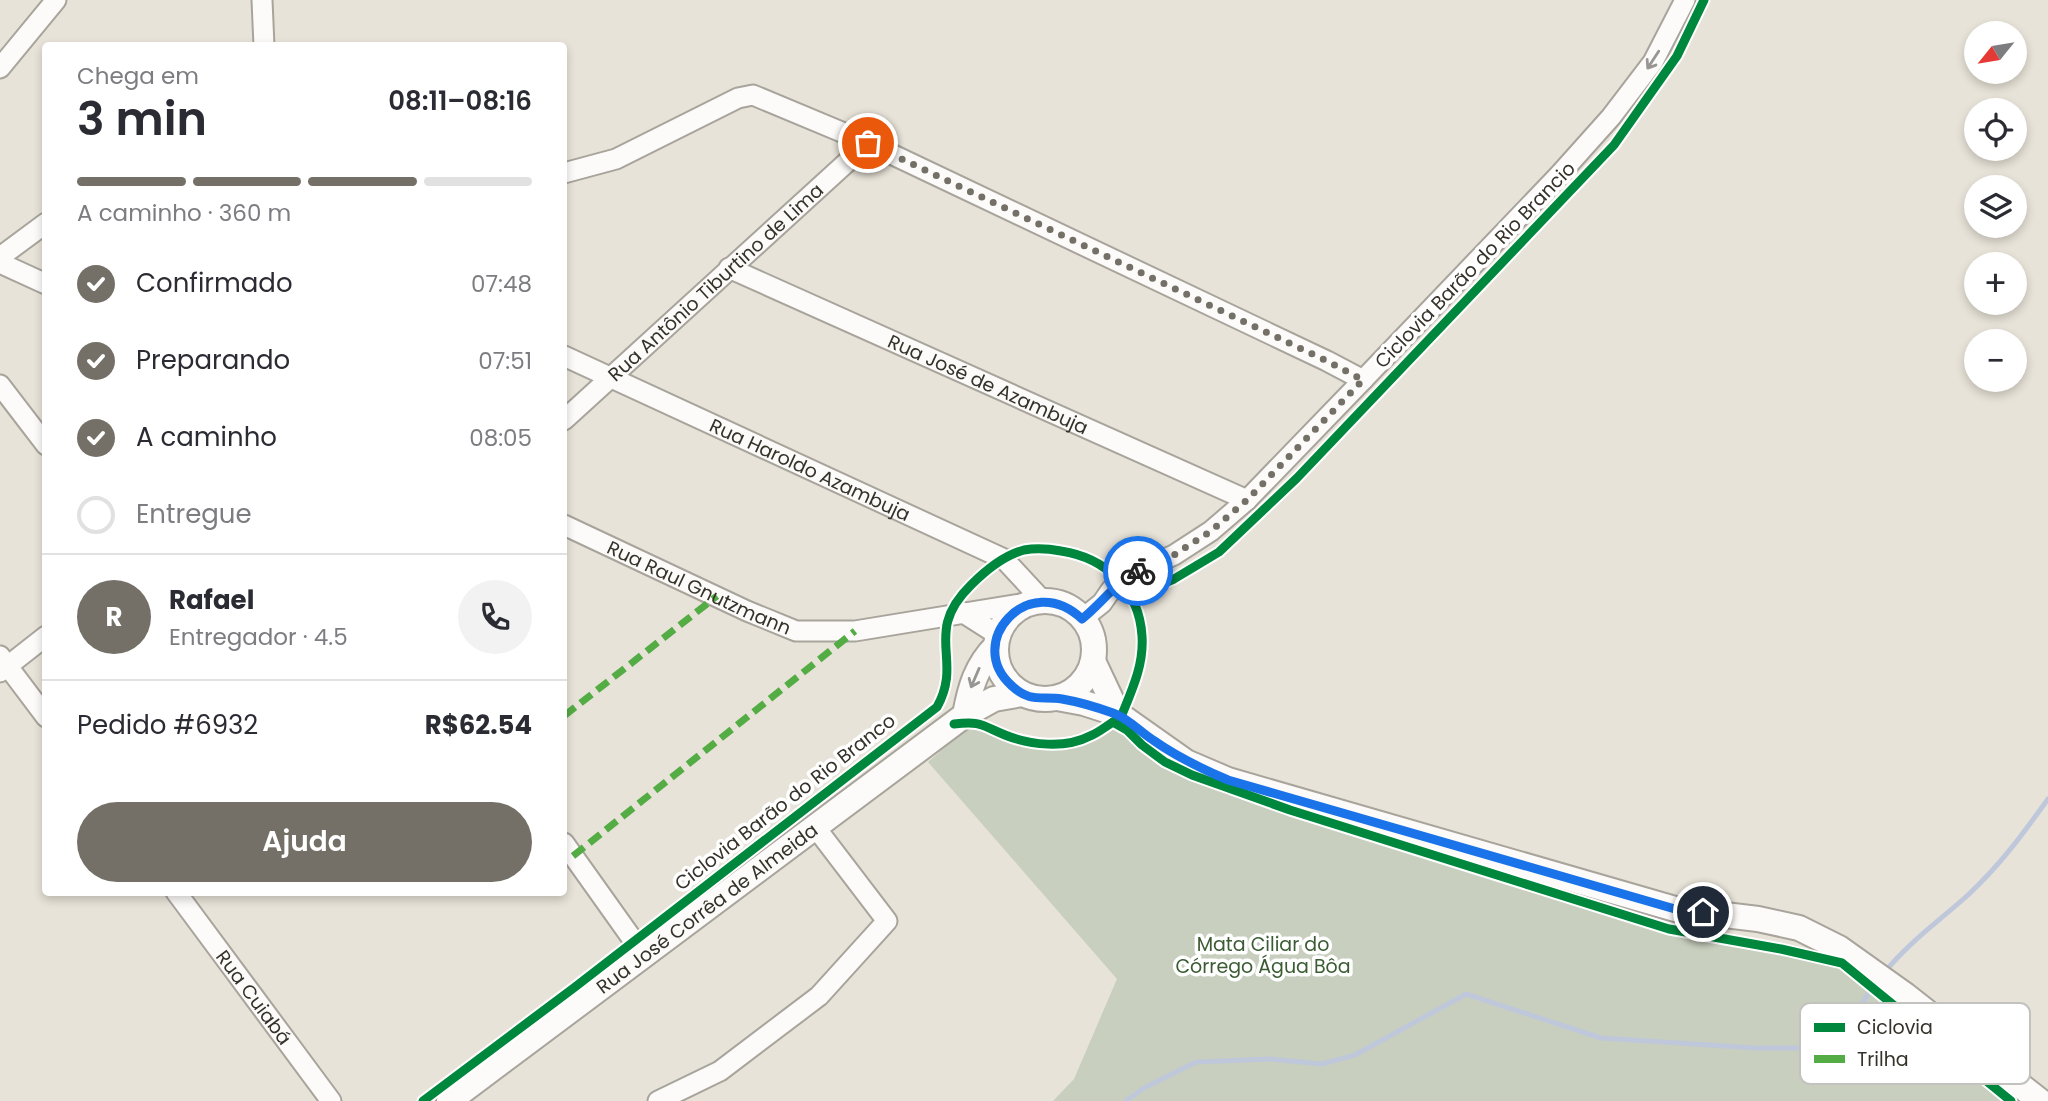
<!DOCTYPE html>
<html lang="pt">
<head>
<meta charset="utf-8">
<style>
	body { margin:0; font-family:Poppins,sans-serif; background:#f2f2f3; color:#2b2b33; height:100vh; display:flex; flex-direction:column; font-size:26px; white-space:nowrap }
	* { box-sizing:border-box; margin:0 }
	p { font-size:23px; color:#7c7c81 }
	.icon { flex:none; width:38px; height:38px; fill:none; stroke:currentColor; stroke-width:2; stroke-linecap:round; stroke-linejoin:round }
	.map { position:relative; flex:1; overflow:hidden }
	.side { position:absolute; left:42px; top:42px; width:525px; height:854px; display:flex; flex-direction:column; background:#fff; border-radius:7px; box-shadow:0 4px 10px #0003 }
	.side>* { flex:none }
	.needle { width:46px; rotate:240deg }
	.fabs { position:absolute; left:1964px; top:21px; display:grid; gap:14px }
	.fabs a { display:grid; place-items:center; width:63px; height:63px; border-radius:50%; background:#fff; box-shadow:0 4px 10px #0003; font-size:35px }
	.pin { position:absolute; display:grid; place-items:center; width:60px; height:60px; color:#fff; margin:-30px; border:4px solid #fff; border-radius:50%; box-shadow:0 2px 7px #0007 }
	.courier { position:absolute; display:grid; place-items:center; width:70px; height:70px; margin:-35px; border:5px solid #1a73e8; border-radius:50%; background:#fff; color:#222; box-shadow:0 2px 9px #0007 }
	.headline em { font-style:normal; font-weight:600 }
	.headline div { display:flex; flex-direction:column-reverse }
	.headline { display:flex; align-items:center; justify-content:space-between; height:119px; padding:0 35px }
	h1 { font-size:46px; font-weight:600; line-height:52px }
	.bar { display:grid; grid-template-columns:repeat(4,1fr); gap:10px 7px; align-content:center; height:84px; padding:0 35px }
	.bar i { height:9px; border-radius:5px; background:#e1e1e2 }
	.bar .selected { background:#747067 }
	.bar p { grid-column:span 4 }
	.line { display:flex; align-items:center; gap:18px; padding:0 35px; border-top:2px solid #e1e1e2 }
	.line div { flex:1 }
	.round { display:grid; place-items:center; flex:none; width:74px; height:74px; border-radius:37px; background:#f2f2f3 }
	ol { padding:0 35px; list-style:none }
	li { display:flex; align-items:center; gap:21px; height:77px }
	li p { margin-inline-start:auto }
	li .icon { padding:7px; border-radius:50%; background:#747067; color:#fff; stroke-width:4 }
	li:last-child { color:#7c7c81 }
	li i { width:38px; height:38px; border:4px solid #e1e1e2; border-radius:50% }
	.action { display:flex; gap:14px; margin-top:auto; padding:14px 35px }
	.action a { flex:1; height:80px; border-radius:42px; background:#747067; color:#fff; font-size:28px; font-weight:600; line-height:80px; text-align:center }
	.map>svg:first-child { display:block }
	.green { fill:#c8cfbe }
	.lines { fill:none; stroke-linecap:round; stroke-linejoin:round }
	.stream { stroke:#bfc8da; stroke-width:5 }
	.minor-casing { stroke:#a8a49c; stroke-width:23 }
	.tertiary-casing { stroke:#a8a49c; stroke-width:28 }
	.minor { stroke:#fcfbf9; stroke-width:19 }
	.tertiary { stroke:#fcfbf9; stroke-width:24 }
	.quiet { stroke:#54ac44; stroke-width:7; stroke-dasharray:14 7; stroke-linecap:butt }
	.cycleway-casing { stroke:#fff; stroke-width:13 }
	.cycleway { stroke:#00873e; stroke-width:9 }
	.oneway { stroke:#989692 }
	.done { stroke:#747067; stroke-width:7; stroke-dasharray:0 12.6 }
	.route { stroke:#1a73e8; stroke-width:9 }
	.labels { text-anchor:middle; dominant-baseline:central; stroke-width:7; stroke-linejoin:round; paint-order:stroke }
	.street-label { font-size:19px; fill:#35322a; stroke:#fff }
	.park-label { font-size:19px; fill:#3b5c33; stroke:#fff }
	.key { fill:#fff; stroke:#c2c2bf; stroke-width:2 }
	.key-label { font-size:19px; fill:#35322a }
</style>
</head>
<body>
<div class="map">
<svg width="2048" height="1101" viewBox="0 0 2048 1101">
	<rect width="100%" height="100%" fill="#e8e3d8"/>
	<path class="green" d="M975 721C1011 736 1049 755 1089 737 1097 733 1105 727 1113 722L1290 810 1669 929 1842 963 2011 1101H1053L1074 1079 1117 979 928 762Z"/>
	<g class="lines">
		<g class="stream">
			<path d="M1884 973C1908 943 1939 921 1968 895 2001 864 2022 835 2048 799"/>
			<polyline points="1126,1101 1144,1088 1196,1062 1270,1059 1322,1064 1355,1055 1466,994 1601,1038 1756,1048 1805,1048 1844,1029 1876,983"/>
		</g>
		<defs>
			<g id="minor">
				<polyline points="262,0 264,46"/>
				<polyline points="0,68 56,0"/>
				<polyline points="564,173 616,159 738,98 753,95 868,143 1327,361 1363,380"/>
				<polyline points="0,257 46,223"/>
				<polyline points="0,263 46,284"/>
				<path id="s1" d="M729 268 1247 500"/>
				<path id="s2" d="M564 356 1004 559 1043 601"/>
				<polyline points="0,385 46,445"/>
				<path id="s3" d="M564 420 868 143"/>
				<path id="s4" d="M564 525 747 611 796 631H855L1033 602"/>
				<polyline points="962,612 998,635"/>
				<polyline points="1082,619 1102,603 1111,590 1130,575 1174,555 1211,531 1247,500 1363,380 1560,174 1611,117 1653,62 1685,0"/>
				<polyline points="0,656 46,717"/>
				<polyline points="0,672 46,636"/>
				<polyline points="564,843 643,954"/>
				<path id="s5" d="M176 892 331 1101"/>
				<polyline points="658,1101 720,1071 819,996 887,921 816,828"/>
			</g>
			<g id="tertiary">
				<circle cx="1045" cy="650" r="49"/>
				<polyline points="1093,661 1118,714"/>
				<polyline points="1057,698 1084,703 1118,714 1186,762 1228,780 1675,909 1758,919 1799,928 1839,948 1905,995 2040,1101"/>
				<path d="M965 715C970 688 976 666 996 646"/>
				<path id="s6" d="M449 1101 965 715 994 699 1022 694"/>
			</g>
		</defs>
		<use href="#minor" class="minor-casing"/>
		<use href="#tertiary" class="tertiary-casing"/>
		<use href="#minor" class="minor"/>
		<use href="#tertiary" class="tertiary"/>
		<g class="quiet">
			<polyline points="564,716 717,596"/>
			<polyline points="573,856 855,631"/>
		</g>
		<defs>
			<g id="cycleway">
				<polyline points="1134,603 1143,592 1174,579 1219,552 1297,478 1614,145 1677,56 1704,0"/>
				<path d="M954 724C981 721 981 725 1005 735 1030 745 1065 749 1090 736 1098 733 1105 727 1113 722L1127 730 1142 745 1165 762 1192 775 1290 810 1669 929 1781 949 1842 963 2011 1101"/>
				<path d="M423 1101 575 987 937 707C964 659 922 633 971 585 985 571 1005 555 1024 550 1036 548 1050 549 1061 551 1106 558 1139 589 1142 636 1144 665 1132 690 1121 717L1113 722"/>
			</g>
		</defs>
		<use href="#cycleway" class="cycleway-casing"/>
		<use href="#cycleway" class="cycleway"/>
	</g>
	<defs><path id="oneway-shaft" d="M-6 0H5M1.5-3L5.5 0L1.5 3" fill="none" stroke-width="1.6" stroke-linecap="round" stroke-linejoin="round" transform="scale(1.75)"/></defs>
	<g class="oneway">
		<use href="#oneway-shaft" transform="translate(1653 60) rotate(123)"/>
		<use href="#oneway-shaft" transform="translate(975 678) rotate(113)"/>
	</g>
	<g class="lines">
		<polyline class="done" points="868,143 1327,361 1363,380 1247,500 1211,531 1174,555 1138,571"/>
		<path class="route" d="M1138 571C1117 581 1101 604 1082 619 1029 569 963 643 1012 686 1030 703 1041 696 1062 699 1080 702 1096 707 1113 713 1128 718 1140 732 1153 740 1177 757 1202 769 1228 780L1675 909 1703 912"/>
	</g>
	<g class="labels">
		<g class="street-label">
			<text transform="translate(1475 265) rotate(-46)">Ciclovia Barão do Rio Brancio</text>
			<text stroke="none"><textPath href="#s3" startOffset="205">Rua Antônio Tiburtino de Lima</textPath></text>
			<text stroke="none"><textPath href="#s1" startOffset="284">Rua José de Azambuja</textPath></text>
			<text stroke="none"><textPath href="#s2" startOffset="271">Rua Haroldo Azambuja</textPath></text>
			<text stroke="none"><textPath href="#s4" startOffset="149">Rua Raul Gnutzmann</textPath></text>
			<text transform="translate(785 802) rotate(-38)">Ciclovia Barão do Rio Branco</text>
			<text stroke="none"><textPath href="#s6" startOffset="322">Rua José Corrêa de Almeida</textPath></text>
			<text stroke="none"><textPath href="#s5" startOffset="131">Rua Cuiabá</textPath></text>
		</g>
		<g class="park-label">
			<text x="1263" y="944">Mata Ciliar do<tspan x="1263" dy="22">Córrego Água Bôa</tspan></text>
		</g>
	</g>
	<rect x="1800" y="1003" width="230" height="81" rx="10" class="key"/>
	<rect x="1814" y="1023" width="31" height="9" fill="#00873e"/>
	<rect x="1814" y="1055" width="31" height="8" fill="#54ac44"/>
	<g class="key-label">
		<text x="1857" y="1034">Ciclovia</text>
		<text x="1857" y="1066">Trilha</text>
	</g>
</svg>
<div class="fabs">
<a><svg class="needle" viewBox="-14 -14 28 28"><path d="M0-13l5 13h-10z" fill="#e53935"/><path d="M0 13l5-13h-10z" fill="#7c7c81"/></svg></a>
<a><svg class="icon" aria-label="locate" viewBox="0 0 24 24"><circle cx="12" cy="12" r="6"/><path d="M12 2v4M12 18v4M2 12h4M18 12h4"/></svg></a>
<a><svg class="icon" aria-label="layers" viewBox="0 0 24 24"><path d="M12 4l9 5-9 5-9-5zM3 14l9 5 9-5"/></svg></a>
<a>+</a>
<a>−</a>
</div>
<div class="pin" style="left:868px;top:143px;background:#ea580c"><svg class="icon" aria-label="bag" viewBox="0 0 24 24"><path d="M5 8h14l-1 12H6zM9 8a3 3 0 0 1 6 0"/></svg></div>
<div class="pin" style="left:1703px;top:912px;background:#1f2937"><svg class="icon" aria-label="home" viewBox="0 0 24 24"><path d="M3 11l9-7 9 7M6 9v11h12V9"/></svg></div>
<div class="courier" style="left:1138px;top:571px"><svg class="icon" aria-label="bike" viewBox="0 0 24 24"><circle cx="6" cy="16" r="4"/><circle cx="18" cy="16" r="4"/><path d="M6 16l4-8h5l3 8M10 8l3 8H6M13 5h3"/></svg></div>
<section class="side">
<div class="headline"><div><h1>3 min</h1><p>Chega em</p></div><em>08:11–08:16</em></div>
<div class="bar"><i class="selected"></i><i class="selected"></i><i class="selected"></i><i></i><p>A caminho · 360 m</p></div>
<ol>
<li><svg class="icon" aria-label="check" viewBox="0 0 24 24"><path d="M5 12l5 5 9-10"/></svg>Confirmado<p>07:48</p></li>
<li><svg class="icon" aria-label="check" viewBox="0 0 24 24"><path d="M5 12l5 5 9-10"/></svg>Preparando<p>07:51</p></li>
<li><svg class="icon" aria-label="check" viewBox="0 0 24 24"><path d="M5 12l5 5 9-10"/></svg>A caminho<p>08:05</p></li>
<li><i></i>Entregue</li>
</ol>
<div class="line" style="height:126px"><b class="round" style="background:#747067;color:#fff">R</b><div><b>Rafael</b><p>Entregador · 4.5</p></div><a class="round"><svg class="icon" aria-label="phone" viewBox="0 0 24 24"><path d="M5 4h4l2 5-3 2q2 4 5 5l2-3 5 2v4C11 20 4 13 5 4z"/></svg></a></div>
<div class="line" style="height:91px"><div>Pedido #6932</div><b>R$62.54</b></div>
<div class="action"><a>Ajuda</a></div>
</section>
</div>
</body>
</html>
